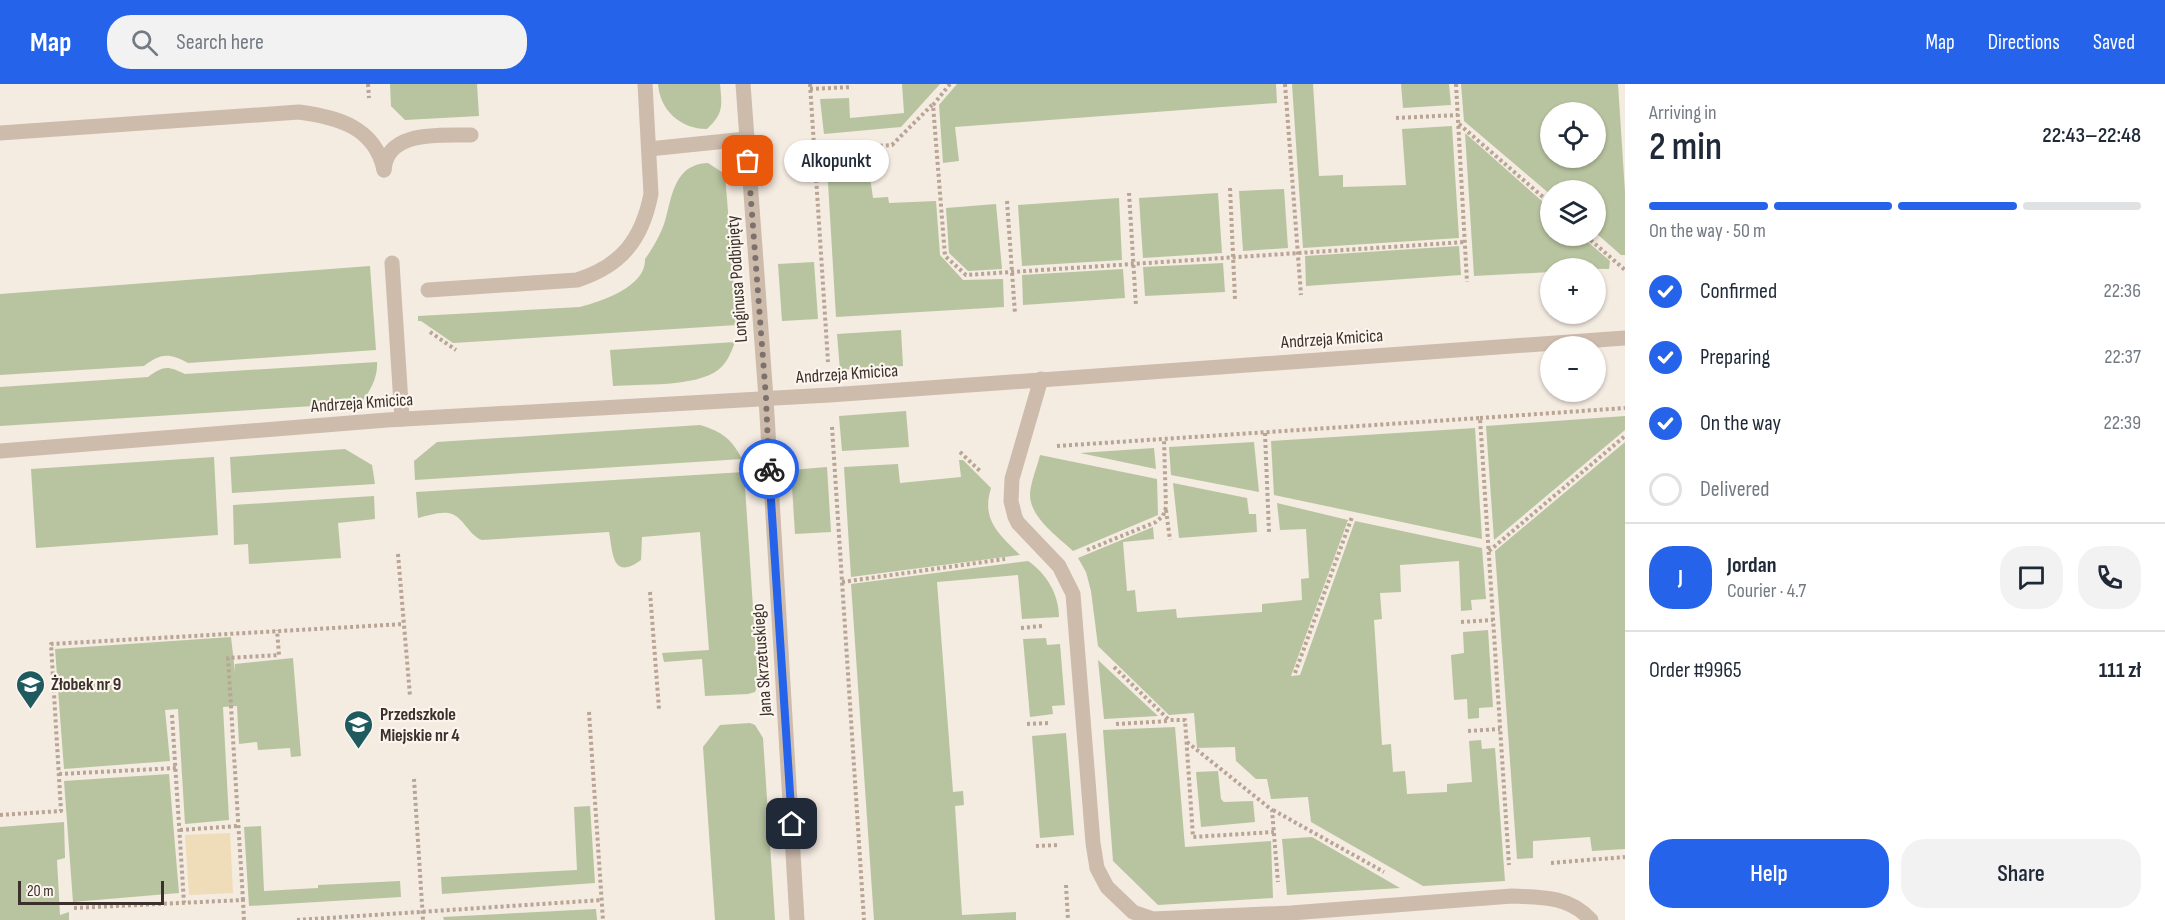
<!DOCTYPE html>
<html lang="en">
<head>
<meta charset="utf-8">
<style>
	body { margin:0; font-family:"Sofia Sans Condensed",sans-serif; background:#f2f2f3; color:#1f2937; height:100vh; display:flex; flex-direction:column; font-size:22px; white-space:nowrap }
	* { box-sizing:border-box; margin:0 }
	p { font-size:20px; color:#747a83 }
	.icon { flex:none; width:33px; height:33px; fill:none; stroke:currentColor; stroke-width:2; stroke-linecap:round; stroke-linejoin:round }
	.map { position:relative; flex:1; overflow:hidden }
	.sheet { display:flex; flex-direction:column; background:#fff; width:540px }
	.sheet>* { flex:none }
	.controls { position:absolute; left:1540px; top:18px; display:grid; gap:12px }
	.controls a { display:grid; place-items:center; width:66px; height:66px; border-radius:50%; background:#fff; box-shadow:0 2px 4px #0004; font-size:30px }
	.scale { position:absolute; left:18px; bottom:15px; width:146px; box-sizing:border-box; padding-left:6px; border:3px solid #3b302b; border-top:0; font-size:16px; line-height:21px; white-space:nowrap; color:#3b302b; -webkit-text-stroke:4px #fbf5ee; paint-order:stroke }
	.pin { position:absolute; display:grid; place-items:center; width:51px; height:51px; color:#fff; margin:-26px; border-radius:12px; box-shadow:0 3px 9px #0006 }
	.courier { position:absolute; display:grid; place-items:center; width:60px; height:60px; margin:-30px; border:4px solid #2563eb; border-radius:50%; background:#fff; color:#222; box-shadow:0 2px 8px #0007 }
	.bubble { position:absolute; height:42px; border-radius:21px; background:#fff; box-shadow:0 2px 4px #0004; font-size:20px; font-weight:600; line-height:42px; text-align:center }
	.summary em { font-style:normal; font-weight:600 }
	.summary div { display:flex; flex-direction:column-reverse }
	.summary { display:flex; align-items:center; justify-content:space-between; height:102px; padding:0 24px }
	h1 { font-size:39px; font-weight:600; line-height:45px }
	.bar { display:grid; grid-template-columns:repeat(4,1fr); gap:9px 6px; align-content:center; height:72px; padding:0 24px }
	.bar i { height:8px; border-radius:4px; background:#e0e1e3 }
	.bar .active { background:#2563eb }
	.bar p { grid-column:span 4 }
	.line { display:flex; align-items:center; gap:15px; padding:0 24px; border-top:2px solid #e0e1e3 }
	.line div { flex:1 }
	.round { display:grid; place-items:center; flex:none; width:63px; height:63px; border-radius:24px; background:#f2f2f3 }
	ol { padding:0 24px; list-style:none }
	li { display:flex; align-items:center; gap:18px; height:66px }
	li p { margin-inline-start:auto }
	li .icon { padding:6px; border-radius:50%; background:#2563eb; color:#fff; stroke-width:4 }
	li:last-child { color:#747a83 }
	li i { width:33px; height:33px; border:3px solid #e0e1e3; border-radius:50% }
	.button { display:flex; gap:12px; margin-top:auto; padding:12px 24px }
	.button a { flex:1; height:69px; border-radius:24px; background:#2563eb; color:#fff; font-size:24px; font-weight:600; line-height:69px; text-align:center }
	.button a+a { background:#f2f2f3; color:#1f2937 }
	header { display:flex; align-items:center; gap:36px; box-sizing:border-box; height:84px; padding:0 30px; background:#2563eb; color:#fff }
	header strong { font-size:28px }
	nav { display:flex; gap:33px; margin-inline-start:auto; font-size:21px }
	.search { width:420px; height:54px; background:#f2f2f3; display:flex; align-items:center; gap:15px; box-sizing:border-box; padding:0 21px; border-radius:24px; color:#747a83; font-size:22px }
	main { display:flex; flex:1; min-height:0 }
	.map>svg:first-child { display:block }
	.green { fill:#b8c4a0; fill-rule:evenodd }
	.sand { fill:#efdcb8 }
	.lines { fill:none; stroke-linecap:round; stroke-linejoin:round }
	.path { stroke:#b9a596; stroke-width:4; stroke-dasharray:3 3; stroke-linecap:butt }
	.service { stroke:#cdbbac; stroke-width:15 }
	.minor { stroke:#cdbbac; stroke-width:15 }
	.done { stroke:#7c716b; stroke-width:6; stroke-dasharray:0 10.8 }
	.route { stroke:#2563eb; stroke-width:8 }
	.labels { text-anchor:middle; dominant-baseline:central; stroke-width:4.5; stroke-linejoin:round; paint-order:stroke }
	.street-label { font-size:18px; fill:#3b302b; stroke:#fbf5ee }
	.poi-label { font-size:18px; font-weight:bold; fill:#3b302b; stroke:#fbf5ee; text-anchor:start }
</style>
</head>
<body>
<header>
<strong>Map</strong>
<div class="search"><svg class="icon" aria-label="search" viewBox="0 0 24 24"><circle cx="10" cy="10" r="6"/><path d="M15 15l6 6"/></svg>Search here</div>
<nav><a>Map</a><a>Directions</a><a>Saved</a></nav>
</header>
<main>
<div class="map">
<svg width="1625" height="836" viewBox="0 0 1625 836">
	<rect width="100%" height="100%" fill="#f4ebe1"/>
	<g class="green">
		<polygon points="390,0 477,0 479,32 405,36 391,22"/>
		<path d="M658 0H720C722 22 724 29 707 45 680 45 660 26 658 0Z"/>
		<polygon points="902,0 940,0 901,43 824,50 820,15 849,14 850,34 904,29"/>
		<polygon points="957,0 1276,0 1277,19 955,43 959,77 943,79 939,21"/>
		<polygon points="1292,0 1313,0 1319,92 1343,91 1343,103 1406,101 1402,45 1452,42 1459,154 1303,164"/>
		<polygon points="1401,0 1449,0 1451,21 1403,24"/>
		<path d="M1461 0H1618L1625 108V171H1621L1596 149V106H1551V111L1464 37ZM1596 28V74H1551V28Z"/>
		<polygon points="1465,49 1551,125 1551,152 1581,152 1610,177 1609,185 1551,184 1551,188 1474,192"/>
		<path d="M708 79 725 90 737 241 453 259 421 237H418V232L580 223C602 217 646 203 645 175 653 164 661 150 665 137 672 113 674 80 708 79Z"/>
		<polygon points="863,80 869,86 873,114 888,113 889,119 936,117 940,171 963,196 1003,195 1004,223 836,233 827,82"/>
		<polygon points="1284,105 1288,164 1243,167 1239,107"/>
		<polygon points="1218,109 1222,169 1143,174 1139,114"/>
		<polygon points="1119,114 1122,176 1022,182 1018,121"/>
		<polygon points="996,120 1002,185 968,187 949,169 946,124"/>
		<polygon points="1459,162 1461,191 1306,202 1305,172"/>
		<polygon points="814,178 818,235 782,237 778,180"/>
		<polygon points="1223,179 1225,208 1145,212 1143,183"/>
		<path d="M370 182 376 266 188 279C169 269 161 269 144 282L0 291V210Z"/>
		<polygon points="1123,185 1125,214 1023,221 1022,191"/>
		<polygon points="901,246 903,282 840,286 837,250"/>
		<path d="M735 258C731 269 727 279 718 286 696 303 641 300 613 302L610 266Z"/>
		<path d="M377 278C378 293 371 306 361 319L0 342V303L148 293C164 281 168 282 185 290Z"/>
		<polygon points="906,327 909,363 842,367 839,332"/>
		<polygon points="1625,332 1625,346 1494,456 1486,342"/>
		<path d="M700 341C722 348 731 354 742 375L415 396 414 377 437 358Z"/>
		<polygon points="1475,344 1482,455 1274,411 1271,357"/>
		<polygon points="1254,358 1259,408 1171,391 1169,363"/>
		<polygon points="1625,358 1625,765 1592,767 1590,753 1533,757 1533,774 1517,775 1495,467"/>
		<polygon points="1154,364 1156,385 1080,369"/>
		<polygon points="345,365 372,381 375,400 232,409 230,373"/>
		<path d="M1040 371 1157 395 1158 431 1073 467C1058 453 1031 434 1030 412 1030 399 1037 384 1040 371Z"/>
		<polygon points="214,373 218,451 36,464 31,385"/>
		<path d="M959 376H963L991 404C981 436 999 450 1020 471L851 493 844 383 898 380 900 399 961 393Z"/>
		<polygon points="827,383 831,448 795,450 791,386"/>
		<path d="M744 388 758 599 755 608 748 610 705 612 702 575 664 578 662 569 709 566 700 448 642 453 641 476C612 497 613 469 609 448L482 456C468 451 463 431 448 429 438 428 427 432 418 434L416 408Z"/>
		<polygon points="1173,399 1247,414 1249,430 1256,430 1257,448 1179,454"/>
		<polygon points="374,412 375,435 338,439 341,474 249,480 248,460 234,461 233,421"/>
		<polygon points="1277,419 1348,436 1291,592 1300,591 1355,437 1482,464 1486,515 1471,516 1472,526 1461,527 1459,477 1400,481 1401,508 1380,509 1382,535 1374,536 1382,661 1391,660 1393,688 1405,687 1407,710 1447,708 1447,700 1472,698 1469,657 1481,656 1482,665 1495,664 1505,797 1423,802 1311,738 1308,713 1271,715 1267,695 1256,695 1236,677 1235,663 1197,664 1194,629 1169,631 1098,562 1091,507 1086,488 1078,474 1153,443 1154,455 1123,458 1127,507 1135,506 1137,528 1176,525 1177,534 1262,528 1262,520 1302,516 1301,495 1309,494 1306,445 1280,446"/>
		<path d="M1028 477C1046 489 1059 510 1059 533L1022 535 1018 491 937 498 953 708 963 707 964 721 955 722 962 831 1016 828V836H874L851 500Z"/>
		<polygon points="1488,546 1493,623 1479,624 1479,634 1468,635 1467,615 1454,616 1451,571 1464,569 1463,548"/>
		<polygon points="231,553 235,588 235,580 293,574 301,672 291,673 290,664 258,666 257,658 239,660 237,622 223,623 229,736 185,740 178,625 165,626 170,677 64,685 55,565"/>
		<polygon points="1046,554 1047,561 1060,560 1065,621 1052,622 1053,630 1030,633 1023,555"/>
		<polygon points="1098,576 1158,632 1104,635"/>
		<polygon points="750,639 755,641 763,654 775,836 715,836 703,663 720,641"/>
		<polygon points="1175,643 1185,763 1271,757 1273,814 1158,821 1113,777 1103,646"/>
		<polygon points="1066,649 1074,751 1040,754 1032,652"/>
		<polygon points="1218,687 1221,715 1224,718 1253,717 1255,738 1201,743 1196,688"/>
		<polygon points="169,690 179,809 73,818 64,697"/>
		<polygon points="590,722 595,799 442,810 441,793 577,786 574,723"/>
		<polygon points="64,738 65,774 57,776 60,831 69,828 69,836 0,836 0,743"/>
		<polygon points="261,742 264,807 318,804 318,801 400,797 401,813 249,822 244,743"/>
		<polygon points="1312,753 1400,804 1287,811 1282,755"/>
		<polygon points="596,825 597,836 444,836 443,833"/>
	</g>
	<polygon class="sand" points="230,749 233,809 189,811 185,751"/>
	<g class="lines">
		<g class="path">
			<polyline points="368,0 369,14"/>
			<polyline points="810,0 828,278"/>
			<polyline points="950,0 933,21 945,172 966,191 1465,158"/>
			<polyline points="1285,0 1301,211"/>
			<polyline points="1456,0 1467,198"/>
			<polyline points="810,5 852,3"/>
			<polyline points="1396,34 1458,31"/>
			<polyline points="1459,40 1551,120"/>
			<polyline points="814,66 892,61 932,21"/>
			<polyline points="1230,104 1235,215"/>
			<polyline points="1129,109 1136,222"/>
			<polyline points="1007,117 1015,230"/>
			<polyline points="1586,152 1625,186"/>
			<polyline points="430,248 456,266"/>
			<polyline points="1480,334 1625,324"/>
			<polyline points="832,343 864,836"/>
			<polyline points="1265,349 1269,448"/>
			<polyline points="1057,362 1480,334 1509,781"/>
			<polyline points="960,368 981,388"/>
			<polyline points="1166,426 1170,456"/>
			<polyline points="1087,466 1156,438 1163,432 1166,423 1164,355"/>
			<polyline points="1489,467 1625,352"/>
			<polyline points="398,470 410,612"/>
			<polyline points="842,498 1005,475"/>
			<polyline points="650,508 659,625"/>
			<polyline points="1461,538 1493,536"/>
			<polyline points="1021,544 1042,542"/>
			<polyline points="1114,583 1169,636 1185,636 1193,753 1274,748"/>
			<polyline points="1295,589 1352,433"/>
			<polyline points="589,628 603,836"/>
			<polyline points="172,631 184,819"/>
			<polyline points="1027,640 1050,639"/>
			<polyline points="1116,640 1169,637"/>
			<polyline points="1468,647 1500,645"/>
			<polyline points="1187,658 1272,726 1278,798"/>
			<polyline points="59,690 176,684"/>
			<polyline points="414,695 423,836"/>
			<polyline points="1273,726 1384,788"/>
			<polyline points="0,731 61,727 51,560 404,540"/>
			<polyline points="180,746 238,742"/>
			<polyline points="1036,762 1060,761"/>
			<polyline points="1551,779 1625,773"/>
			<polyline points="1066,801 1068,836"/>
			<polyline points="243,816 228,574 279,571 277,546"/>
			<polyline points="74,824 243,816 244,836"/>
			<polyline points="297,836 602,816"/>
		</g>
		<g class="service">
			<path d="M0 49 299 28C337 33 375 43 384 86"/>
			<polyline points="649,65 746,55"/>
			<path d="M384 86C387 45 442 52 471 51"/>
			<polyline points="392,179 402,335"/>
			<path d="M428 206 577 196C621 182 642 156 651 110L645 0"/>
			<path d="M1041 295 1012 395 1011 417 1015 433 1018 439 1059 482 1073 510 1093 759 1097 784 1107 803 1133 828 1153 835 1291 829 1512 812C1542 813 1569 812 1591 836"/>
		</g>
		<g class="minor">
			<polyline points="743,0 766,314 797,836"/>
			<polyline points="0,367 387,336 830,311 1625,254"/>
		</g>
	</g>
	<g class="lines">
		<polyline class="done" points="748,77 766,314 769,385"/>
		<polyline class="route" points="769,385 792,740"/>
	</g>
	<defs>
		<symbol id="school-pin" viewBox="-11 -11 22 30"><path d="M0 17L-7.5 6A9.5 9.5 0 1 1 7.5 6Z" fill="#1f5a5e" stroke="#fbf5ee"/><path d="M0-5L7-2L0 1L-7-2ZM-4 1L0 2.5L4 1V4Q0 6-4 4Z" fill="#fff"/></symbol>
	</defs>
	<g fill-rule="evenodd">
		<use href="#school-pin" x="14" y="584" width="33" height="45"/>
		<use href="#school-pin" x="342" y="624" width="33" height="45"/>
	</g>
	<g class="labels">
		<g class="street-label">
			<text transform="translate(737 195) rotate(-94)">Longinusa Podbipięty</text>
			<text transform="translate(1332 255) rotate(-4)">Andrzeja Kmicica</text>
			<text transform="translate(847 290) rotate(-4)">Andrzeja Kmicica</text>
			<text transform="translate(362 319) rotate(-4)">Andrzeja Kmicica</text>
			<text transform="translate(762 576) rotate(-94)">Jana Skrzetuskiego</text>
		</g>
		<g class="poi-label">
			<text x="51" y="600">Żłobek nr 9</text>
			<text x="380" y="630">Przedszkole<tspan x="380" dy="21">Miejskie nr 4</tspan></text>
		</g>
	</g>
</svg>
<div class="controls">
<a><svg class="icon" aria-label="locate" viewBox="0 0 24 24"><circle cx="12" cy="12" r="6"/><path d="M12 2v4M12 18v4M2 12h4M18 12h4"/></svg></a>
<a><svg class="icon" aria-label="layers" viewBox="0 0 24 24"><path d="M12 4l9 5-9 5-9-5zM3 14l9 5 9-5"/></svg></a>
<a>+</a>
<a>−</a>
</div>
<div class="scale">20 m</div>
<div class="pin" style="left:748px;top:77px;background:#ea580c"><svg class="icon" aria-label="bag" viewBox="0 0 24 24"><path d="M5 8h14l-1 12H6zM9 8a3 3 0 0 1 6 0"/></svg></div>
<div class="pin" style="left:792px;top:740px;background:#1f2937"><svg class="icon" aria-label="home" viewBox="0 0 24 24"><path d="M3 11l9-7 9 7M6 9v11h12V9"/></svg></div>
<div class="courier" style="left:769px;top:385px"><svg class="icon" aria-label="bike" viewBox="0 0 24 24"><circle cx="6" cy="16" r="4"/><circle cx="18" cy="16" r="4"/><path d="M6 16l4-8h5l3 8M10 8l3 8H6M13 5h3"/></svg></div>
<div class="bubble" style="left:784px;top:56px;width:105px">Alkopunkt</div>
</div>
<section class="sheet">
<div class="summary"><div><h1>2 min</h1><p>Arriving in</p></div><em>22:43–22:48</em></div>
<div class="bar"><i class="active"></i><i class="active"></i><i class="active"></i><i></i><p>On the way · 50 m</p></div>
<ol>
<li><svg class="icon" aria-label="check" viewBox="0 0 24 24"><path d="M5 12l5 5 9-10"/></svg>Confirmed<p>22:36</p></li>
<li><svg class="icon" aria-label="check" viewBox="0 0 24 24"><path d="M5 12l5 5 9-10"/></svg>Preparing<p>22:37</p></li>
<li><svg class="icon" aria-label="check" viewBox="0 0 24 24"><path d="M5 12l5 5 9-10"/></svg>On the way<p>22:39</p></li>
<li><i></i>Delivered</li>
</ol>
<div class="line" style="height:108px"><b class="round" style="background:#2563eb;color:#fff">J</b><div><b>Jordan</b><p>Courier · 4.7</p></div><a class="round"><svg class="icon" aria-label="chat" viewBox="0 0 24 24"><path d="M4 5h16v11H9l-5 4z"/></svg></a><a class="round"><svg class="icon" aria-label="phone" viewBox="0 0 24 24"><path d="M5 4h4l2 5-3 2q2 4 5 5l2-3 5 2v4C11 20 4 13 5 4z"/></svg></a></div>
<div class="line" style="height:78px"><div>Order #9965</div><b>111 zł</b></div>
<div class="button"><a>Help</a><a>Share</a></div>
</section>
</main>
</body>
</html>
